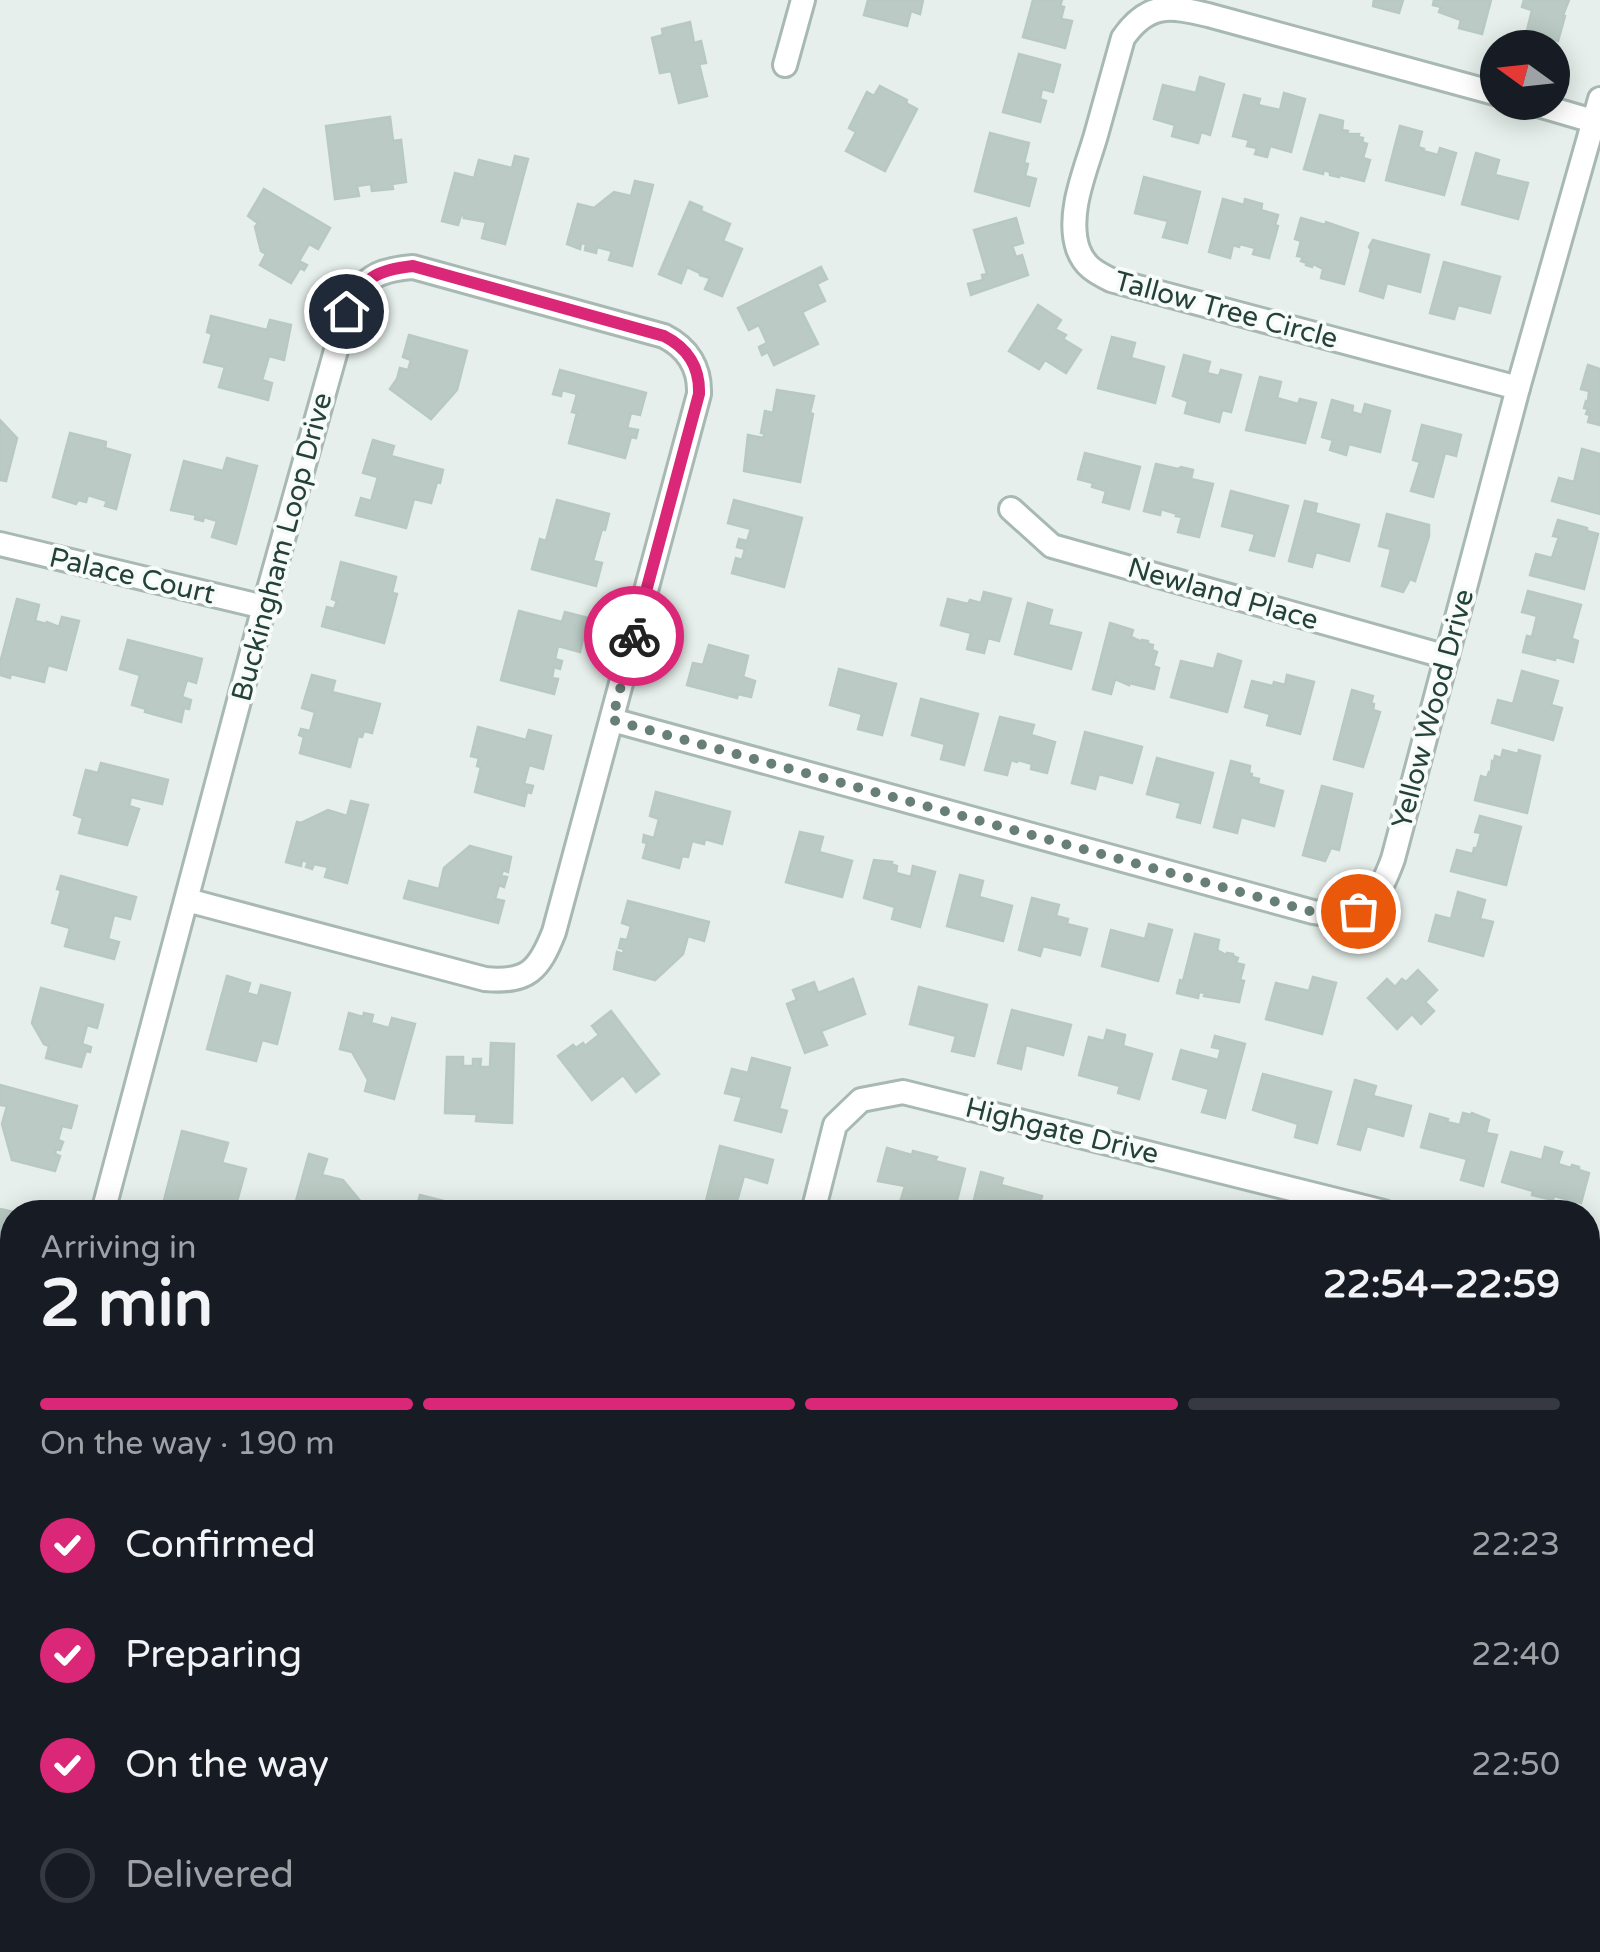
<!DOCTYPE html>
<html lang="en">
<head>
<meta charset="utf-8">
<style>
	body { margin:0; font-family:"Varela Round",sans-serif; background:#242831; color:#f1f3f6; height:100vh; display:flex; flex-direction:column; font-size:38px; white-space:nowrap }
	* { box-sizing:border-box; margin:0 }
	p { font-size:32px; color:#9ea1a6 }
	.icon { flex:none; width:55px; height:55px; fill:none; stroke:currentColor; stroke-width:2; stroke-linecap:round; stroke-linejoin:round }
	.map { position:relative; flex:1; overflow:hidden }
	.sheet { position:absolute; left:0px; top:1200px; width:1600px; height:752px; display:flex; flex-direction:column; background:#171b24; border-radius:40px 40px 0 0; box-shadow:0 5px 25px #0003 }
	.sheet>* { flex:none }
	.needle { width:65px; rotate:285deg }
	.buttons { position:absolute; left:1480px; top:30px; display:grid; gap:20px }
	.buttons a { display:grid; place-items:center; width:90px; height:90px; border-radius:50%; background:#171b24; box-shadow:0 5px 25px #0003; font-size:50px }
	.pin { position:absolute; display:grid; place-items:center; width:85px; height:85px; color:#fff; margin:-42px; border:5px solid #fff; border-radius:50%; box-shadow:0 2px 10px #0007 }
	.courier { position:absolute; display:grid; place-items:center; width:100px; height:100px; margin:-50px; border:8px solid #db2777; border-radius:50%; background:#fff; color:#222; box-shadow:0 2px 12px #0007 }
	.head em { font-style:normal; font-weight:700 }
	.head div { display:flex; flex-direction:column-reverse }
	.head { display:flex; align-items:center; justify-content:space-between; height:170px; padding:0 40px }
	h1 { font-size:65px; font-weight:700; line-height:75px }
	.bar { display:grid; grid-template-columns:repeat(4,1fr); gap:15px 10px; align-content:center; height:120px; padding:0 40px }
	.bar i { height:12px; border-radius:8px; background:#363941 }
	.bar .selected { background:#db2777 }
	.bar p { grid-column:span 4 }
	ol { padding:0 40px; list-style:none }
	li { display:flex; align-items:center; gap:30px; height:110px }
	li p { margin-inline-start:auto }
	li .icon { padding:10px; border-radius:50%; background:#db2777; color:#fff; stroke-width:4 }
	li:last-child { color:#9ea1a6 }
	li i { width:55px; height:55px; border:5px solid #363941; border-radius:50% }
	.map>svg:first-child { display:block }
	.building { fill:#bbcac4; stroke:#b8c9c2; stroke-width:2.5 }
	.lines { fill:none; stroke-linecap:round; stroke-linejoin:round }
	.street-casing { stroke:#a8b8b2; stroke-width:28 }
	.street { stroke:#fff; stroke-width:22 }
	.done { stroke:#687f78; stroke-width:10; stroke-dasharray:0 18 }
	.route { stroke:#db2777; stroke-width:12 }
	.labels { text-anchor:middle; dominant-baseline:central; stroke-width:8; stroke-linejoin:round; paint-order:stroke }
	.street-label { font-size:28px; fill:#24423a; stroke:#f7fbf9 }
</style>
</head>
<body>
<div class="map">
<svg width="1600" height="1952" viewBox="0 0 1600 1952">
	<rect width="100%" height="100%" fill="#e6efeb"/>
	<g class="building">
		<polygon points="868,0 923,0 920,14 911,11 907,26 864,15"/>
		<polygon points="1033,0 1062,0 1060,6 1064,7 1061,19 1072,21 1065,48 1023,37"/>
		<polygon points="1374,0 1403,0 1399,13 1373,6"/>
		<polygon points="1434,0 1491,0 1482,34 1459,28 1461,20 1439,12 1441,7 1433,5"/>
		<polygon points="1524,0 1569,0 1563,15 1565,16 1558,41 1551,39 1549,46 1546,45 1545,48 1523,47 1532,10 1522,7"/>
		<polygon points="690,22 694,43 701,41 706,63 699,64 707,96 679,103 671,71 660,73 652,38 663,35 662,29"/>
		<polygon points="1019,54 1060,65 1053,92 1042,89 1040,99 1046,101 1040,122 1003,112"/>
		<polygon points="1200,77 1224,84 1210,135 1201,132 1198,143 1172,136 1175,125 1154,119 1163,85 1196,93"/>
		<polygon points="880,86 907,100 906,103 917,109 885,171 846,151 856,132 849,128 867,92 874,96"/>
		<polygon points="1284,93 1305,99 1291,152 1270,146 1267,157 1255,154 1257,148 1247,146 1249,140 1233,136 1244,95 1260,99 1258,105 1280,110"/>
		<polygon points="1320,115 1343,121 1342,130 1348,131 1347,134 1359,134 1358,137 1363,138 1362,142 1367,144 1363,158 1370,160 1364,181 1340,175 1339,177 1330,175 1330,172 1324,170 1323,174 1304,169"/>
		<polygon points="390,117 393,141 401,140 406,182 392,184 393,189 372,191 371,184 357,186 359,196 335,199 326,126"/>
		<polygon points="1400,126 1422,132 1418,147 1424,149 1423,151 1438,155 1440,148 1456,153 1444,195 1386,180"/>
		<polygon points="990,133 1029,143 1024,163 1028,164 1025,176 1036,179 1029,206 975,191"/>
		<polygon points="1476,153 1499,160 1495,175 1528,183 1518,219 1462,204"/>
		<polygon points="515,156 528,159 505,244 482,238 486,222 464,218 465,216 461,215 458,225 442,221 455,173 474,178 479,160 512,168"/>
		<polygon points="1144,177 1200,192 1187,243 1163,237 1168,221 1135,213"/>
		<polygon points="635,181 653,185 632,266 609,260 612,251 597,247 596,253 585,250 586,244 581,243 580,249 567,244 578,204 594,208 614,192 631,196"/>
		<polygon points="264,189 330,228 318,249 309,244 299,261 307,265 304,270 300,268 291,283 260,265 266,254 261,251 255,227 258,223 248,216"/>
		<polygon points="1223,199 1244,205 1245,199 1262,204 1261,210 1278,215 1275,225 1278,226 1269,258 1253,254 1255,248 1240,244 1239,247 1233,245 1230,258 1209,252"/>
		<polygon points="690,202 702,207 701,211 730,224 723,241 742,249 722,296 705,289 710,278 700,275 700,273 687,267 681,283 659,274"/>
		<polygon points="1016,218 1023,243 1012,246 1016,257 1022,255 1028,275 971,295 968,284 983,280 982,275 987,274 974,230"/>
		<polygon points="1301,218 1325,225 1326,222 1358,233 1344,284 1321,278 1323,269 1313,264 1312,267 1306,265 1307,263 1301,261 1303,257 1297,256 1301,241 1295,239"/>
		<polygon points="1373,240 1429,255 1420,292 1387,283 1383,298 1360,291 1371,250 1369,247"/>
		<polygon points="1444,262 1500,277 1490,313 1458,305 1454,319 1430,313"/>
		<polygon points="821,267 827,279 817,284 825,301 802,312 818,344 774,365 768,352 762,355 759,347 767,343 759,325 749,330 738,308"/>
		<polygon points="1038,305 1061,320 1055,329 1066,335 1063,339 1081,350 1066,373 1045,360 1039,369 1009,351"/>
		<polygon points="211,316 267,330 270,320 291,325 284,360 269,356 262,380 272,383 268,400 219,387 225,367 204,362 212,334 207,332"/>
		<polygon points="409,335 467,351 457,390 431,419 390,389 397,379 400,368 408,370 411,360 403,357"/>
		<polygon points="1112,337 1135,343 1131,358 1164,367 1155,403 1098,388"/>
		<polygon points="1184,355 1210,362 1207,373 1219,376 1221,370 1241,375 1231,412 1222,410 1219,422 1185,413 1188,401 1173,396"/>
		<polygon points="1588,365 1600,369 1600,425 1588,422 1590,415 1586,414 1588,409 1584,408 1586,401 1588,402 1589,391 1581,389"/>
		<polygon points="560,370 646,393 640,415 631,413 627,428 638,430 636,438 631,437 625,458 569,443 577,413 572,412 577,394 562,390 561,396 553,394"/>
		<polygon points="1260,377 1281,382 1277,398 1298,404 1300,399 1316,403 1305,443 1246,430"/>
		<polygon points="777,390 814,396 810,413 813,414 800,482 744,471 748,435 763,438 765,433 761,433 765,411 773,413"/>
		<polygon points="1332,400 1353,406 1352,412 1362,415 1365,404 1390,411 1380,452 1349,444 1346,455 1330,450 1333,440 1322,437"/>
		<polygon points="0,420 17,438 6,481 0,480"/>
		<polygon points="1422,425 1461,435 1456,456 1445,453 1433,497 1411,491 1420,462 1413,460"/>
		<polygon points="70,433 106,442 105,448 130,455 116,509 105,506 107,501 88,495 86,502 78,500 76,504 53,497"/>
		<polygon points="373,440 394,446 391,456 443,470 440,483 437,482 431,503 414,499 406,528 356,515 361,498 371,501 378,477 363,473"/>
		<polygon points="1582,449 1600,454 1600,514 1552,501 1559,478 1574,482"/>
		<polygon points="1085,453 1140,467 1129,509 1103,502 1106,491 1092,487 1093,483 1078,479"/>
		<polygon points="227,458 257,466 236,544 212,537 217,521 204,517 203,521 195,519 196,515 171,510 184,461 223,471"/>
		<polygon points="1156,464 1178,469 1181,467 1193,470 1191,479 1213,484 1199,537 1178,532 1182,517 1176,516 1177,514 1161,509 1160,515 1144,511"/>
		<polygon points="1231,491 1288,506 1274,556 1250,550 1255,534 1222,526"/>
		<polygon points="557,500 609,514 605,530 602,529 593,561 602,563 596,586 532,569 540,539 546,541"/>
		<polygon points="734,500 802,518 784,587 732,573 736,558 742,560 745,549 737,547 739,539 747,541 751,529 728,523"/>
		<polygon points="1305,501 1317,504 1315,513 1359,525 1349,561 1316,552 1312,567 1289,561"/>
		<polygon points="1387,514 1429,525 1429,536 1415,581 1410,579 1403,592 1382,586 1391,549 1379,546"/>
		<polygon points="1558,520 1587,528 1587,531 1598,534 1584,589 1530,575 1536,554 1552,558 1559,537 1553,536"/>
		<polygon points="341,562 396,577 392,593 397,594 384,643 322,626 327,607 334,609 337,601 332,599"/>
		<polygon points="1528,591 1581,605 1572,637 1570,638 1578,641 1573,662 1556,657 1555,660 1523,652 1527,636 1532,637 1537,616 1522,612"/>
		<polygon points="984,592 1011,599 999,641 988,638 984,653 967,649 971,633 941,625 948,599 968,604 970,600 981,603"/>
		<polygon points="17,599 39,605 35,621 47,624 47,622 59,627 62,617 79,621 66,670 48,665 44,682 11,674 10,678 0,675 0,663"/>
		<polygon points="1028,603 1052,610 1048,625 1081,633 1071,669 1015,654"/>
		<polygon points="519,611 562,622 565,612 588,618 580,652 558,646 555,659 562,661 560,669 554,667 552,678 558,679 554,694 501,680"/>
		<polygon points="1110,623 1133,630 1131,637 1142,642 1142,640 1148,641 1148,644 1153,645 1152,650 1157,652 1153,666 1159,668 1154,689 1129,683 1129,685 1115,679 1111,694 1093,689"/>
		<polygon points="128,640 202,659 196,683 187,680 182,697 191,700 189,709 184,708 181,722 145,712 146,709 132,705 140,675 120,669"/>
		<polygon points="709,645 748,656 743,677 755,681 751,697 738,694 737,698 687,685 693,663 703,665"/>
		<polygon points="1218,654 1241,661 1227,712 1171,697 1181,661 1214,669"/>
		<polygon points="839,669 896,684 882,735 858,729 862,714 830,705"/>
		<polygon points="1522,671 1558,681 1551,705 1562,708 1553,740 1492,723 1498,700 1513,704"/>
		<polygon points="312,675 335,681 332,692 380,704 372,733 364,731 362,737 358,736 350,767 300,753 304,737 299,735 301,729 310,731 315,712 302,708"/>
		<polygon points="1287,675 1314,682 1300,734 1267,725 1270,714 1245,707 1252,681 1273,686 1274,682 1285,685"/>
		<polygon points="1352,690 1373,696 1371,703 1374,704 1373,710 1380,712 1363,767 1334,759"/>
		<polygon points="921,699 978,714 964,765 941,759 945,744 912,735"/>
		<polygon points="1000,717 1034,725 1031,735 1055,742 1047,773 1031,769 1032,764 1018,760 1017,762 1011,760 1007,775 985,770"/>
		<polygon points="478,727 526,740 529,730 551,736 543,769 529,765 524,784 533,786 531,793 527,792 524,806 475,792 481,767 477,766 479,758 471,756"/>
		<polygon points="1085,732 1142,747 1132,783 1099,774 1095,789 1072,783"/>
		<polygon points="1503,750 1518,754 1519,750 1540,756 1527,813 1475,800 1481,776 1487,778 1489,772 1491,772 1492,761 1494,762 1495,756 1501,758"/>
		<polygon points="1157,758 1213,773 1200,823 1177,817 1181,803 1147,794"/>
		<polygon points="1231,761 1250,766 1249,773 1252,774 1251,777 1259,779 1258,784 1283,791 1274,826 1241,817 1237,833 1214,827"/>
		<polygon points="101,763 168,780 162,804 131,797 129,806 139,809 127,845 79,833 83,818 74,815 86,770 98,773"/>
		<polygon points="1322,786 1352,794 1339,850 1331,848 1325,861 1303,855"/>
		<polygon points="656,792 730,812 722,844 705,839 704,844 692,841 688,857 682,856 679,868 643,858 647,843 643,842 644,835 654,838 659,819 650,816"/>
		<polygon points="351,801 368,805 347,883 325,877 328,867 314,864 312,869 306,867 308,862 302,860 301,866 286,862 297,822 301,823 328,810 347,816"/>
		<polygon points="1480,816 1521,827 1506,885 1451,871 1457,850 1473,854 1474,848 1477,848 1481,833 1475,832"/>
		<polygon points="800,832 823,837 819,852 852,861 842,897 786,882"/>
		<polygon points="470,846 511,857 508,872 503,870 501,876 507,877 504,887 499,885 495,899 504,901 498,923 404,898 409,881 439,889 444,868"/>
		<polygon points="874,860 892,862 891,864 897,866 896,873 911,877 913,866 935,872 920,927 892,919 895,907 864,898"/>
		<polygon points="960,875 983,881 979,897 1012,906 1003,941 947,926"/>
		<polygon points="61,876 136,897 130,919 114,915 108,939 119,942 114,959 65,946 70,928 52,923 61,890 57,889"/>
		<polygon points="1458,892 1485,900 1480,919 1493,922 1483,956 1429,941 1436,915 1451,919"/>
		<polygon points="1032,898 1059,905 1056,916 1068,919 1067,924 1087,929 1080,955 1043,946 1040,956 1019,950"/>
		<polygon points="628,901 709,922 704,941 688,936 683,954 655,980 614,969 617,952 623,954 624,949 619,948 621,939 627,940 631,926 622,923"/>
		<polygon points="1149,924 1172,930 1158,981 1102,966 1111,930 1145,939"/>
		<polygon points="1195,934 1219,940 1217,950 1226,955 1227,953 1233,954 1233,956 1238,958 1236,963 1244,965 1240,980 1244,981 1239,1002 1204,996 1205,993 1199,992 1198,998 1177,993 1180,980 1183,981"/>
		<polygon points="1418,970 1437,990 1425,1002 1434,1011 1421,1024 1412,1014 1397,1029 1368,998 1387,979 1395,987 1402,979 1406,982"/>
		<polygon points="227,976 250,983 247,993 258,996 261,985 290,993 277,1044 262,1040 256,1061 207,1049"/>
		<polygon points="1313,977 1336,983 1322,1034 1266,1019 1276,983 1309,991"/>
		<polygon points="853,979 865,1014 821,1031 827,1045 805,1053 787,1004 797,1000 793,990 814,982 818,993"/>
		<polygon points="919,987 987,1005 974,1056 952,1051 956,1036 910,1024"/>
		<polygon points="41,988 103,1005 97,1028 87,1025 82,1044 91,1047 90,1052 86,1051 81,1067 46,1058 49,1046 44,1044 32,1023"/>
		<polygon points="1012,1010 1071,1025 1063,1055 1026,1045 1021,1069 998,1063"/>
		<polygon points="611,1011 659,1074 636,1092 623,1075 592,1100 558,1056 573,1045 576,1048 583,1043 585,1046 599,1035 592,1026"/>
		<polygon points="349,1013 363,1017 364,1013 373,1015 371,1023 389,1028 392,1018 415,1024 394,1099 365,1091 368,1080 352,1052 340,1049"/>
		<polygon points="1107,1030 1125,1035 1123,1046 1152,1054 1139,1099 1118,1093 1120,1086 1079,1075 1089,1037 1104,1041"/>
		<polygon points="1215,1036 1245,1044 1225,1118 1202,1112 1209,1089 1173,1079 1181,1050 1218,1060 1221,1049 1212,1047"/>
		<polygon points="491,1043 514,1044 512,1123 476,1121 477,1114 445,1113 447,1057 463,1057 463,1066 473,1066 473,1059 481,1059 480,1067 490,1067"/>
		<polygon points="752,1058 790,1068 779,1109 787,1111 781,1132 735,1120 742,1097 725,1093 732,1069 748,1073"/>
		<polygon points="1263,1074 1331,1092 1317,1143 1295,1137 1298,1124 1253,1110"/>
		<polygon points="1355,1080 1376,1086 1373,1096 1411,1106 1403,1136 1367,1126 1360,1150 1338,1144"/>
		<polygon points="0,1085 77,1106 71,1128 62,1126 58,1140 63,1142 60,1150 56,1149 55,1154 60,1156 55,1171 12,1160 2,1124 7,1106 0,1105"/>
		<polygon points="1463,1113 1471,1115 1472,1113 1489,1120 1486,1133 1497,1135 1483,1186 1461,1180 1467,1159 1421,1147 1430,1114 1448,1119 1447,1122 1460,1125"/>
		<polygon points="182,1131 228,1143 222,1163 246,1169 234,1212 207,1212 207,1209 194,1206 193,1211 187,1209 186,1212 161,1212"/>
		<polygon points="720,1146 773,1160 767,1183 744,1176 734,1212 705,1205"/>
		<polygon points="1545,1147 1562,1152 1558,1164 1571,1168 1572,1165 1579,1167 1579,1170 1589,1173 1581,1203 1554,1196 1553,1200 1532,1195 1533,1191 1502,1182 1511,1152 1542,1160"/>
		<polygon points="887,1148 912,1155 913,1151 937,1157 935,1161 965,1169 954,1212 901,1199 905,1186 878,1181"/>
		<polygon points="309,1154 327,1159 322,1175 343,1180 366,1208 365,1212 293,1212"/>
		<polygon points="981,1172 1003,1178 1001,1185 1042,1196 1037,1212 971,1212"/>
		<polygon points="420,1195 448,1202 444,1212 415,1212"/>
		<polygon points="1114,1203 1138,1210 1137,1212 1111,1212"/>
		<polygon points="1065,1204 1098,1212 1063,1212"/>
		<polygon points="0,1209 14,1212 12,1285 0,1281"/>
		<polygon points="0,1334 11,1337 5,1368 0,1366"/>
		<polygon points="1590,1483 1600,1486 1600,1552 1588,1548 1593,1521 1588,1520 1588,1492"/>
		<polygon points="1589,1565 1600,1567 1600,1635 1588,1631"/>
		<polygon points="1588,1652 1600,1656 1600,1679 1588,1676"/>
		<polygon points="0,1879 12,1882 12,1940 42,1940 27,1952 0,1950"/>
		<polygon points="155,1940 210,1940 206,1952 130,1952 133,1943 153,1949"/>
		<polygon points="1023,1940 1089,1940 1088,1945 1077,1942 1074,1952 1038,1952 1021,1947"/>
		<polygon points="1185,1940 1209,1940 1224,1944 1222,1952 1167,1952 1169,1943 1183,1947"/>
		<polygon points="1392,1940 1424,1940 1421,1952 1389,1952"/>
		<polygon points="1485,1940 1502,1945 1504,1940 1537,1940 1533,1952 1480,1952"/>
	</g>
	<g class="lines">
		<defs>
			<g id="street">
				<polyline points="785,65 803,0"/>
				<path d="M1498 94 1208 15C1170 6 1148 2 1123 38 1114 70 1105 103 1096 135 1086 170 1066 213 1078 249 1084 266 1095 272 1111 280L1518 388"/>
				<polyline points="1528,102 1593,121"/>
				<polyline points="1011,509 1052,546 1447,657"/>
				<polyline points="0,544 264,607"/>
				<path d="M612 720 1313 912C1362 921 1377 903 1393 859L1518 388 1600 99"/>
				<path d="M103 1212 264 607 347 311C364 278 375 270 413 267L664 336C688 348 700 368 699 394L554 932C539 970 528 983 485 979L187 900"/>
				<polyline points="813,1212 835,1125 861,1100 903,1092 1384,1212"/>
				<polyline points="1588,1264 1600,1267"/>
				<polyline points="0,1594 12,1548"/>
				<polyline points="815,1940 862,1952"/>
				<polyline points="279,1952 282,1940"/>
				<polyline points="615,1952 618,1940"/>
				<polyline points="964,1952 967,1940"/>
				<polyline points="1309,1952 1312,1940"/>
				<polyline points="1596,1952 1600,1937"/>
			</g>
		</defs>
		<use href="#street" class="street-casing"/>
		<use href="#street" class="street"/>
	</g>
	<g class="lines">
		<polyline class="done" points="634,636 612,720 1313,912 1344,915 1358,911"/>
		<path class="route" d="M346 311C364 278 375 270 413 266L664 336C688 348 700 368 699 394L634 636"/>
	</g>
	<g class="labels">
		<g class="street-label">
			<text transform="translate(1226 310) rotate(15)">Tallow Tree Circle</text>
			<text transform="translate(282 547) rotate(-75)">Buckingham Loop Drive</text>
			<text transform="translate(132 576) rotate(13)">Palace Court</text>
			<text transform="translate(1223 594) rotate(16)">Newland Place</text>
			<text transform="translate(1433 709) rotate(-75)">Yellow Wood Drive</text>
			<text transform="translate(1062 1131) rotate(14)">Highgate Drive</text>
		</g>
	</g>
</svg>
<div class="buttons">
<a><svg class="needle" viewBox="-14 -14 28 28"><path d="M0-13l5 13h-10z" fill="#e53935"/><path d="M0 13l5-13h-10z" fill="#9ea1a6"/></svg></a>
</div>
<div class="pin" style="left:1358px;top:911px;background:#ea580c"><svg class="icon" aria-label="bag" viewBox="0 0 24 24"><path d="M5 8h14l-1 12H6zM9 8a3 3 0 0 1 6 0"/></svg></div>
<div class="pin" style="left:346px;top:311px;background:#1f2937"><svg class="icon" aria-label="home" viewBox="0 0 24 24"><path d="M3 11l9-7 9 7M6 9v11h12V9"/></svg></div>
<div class="courier" style="left:634px;top:636px"><svg class="icon" aria-label="bike" viewBox="0 0 24 24"><circle cx="6" cy="16" r="4"/><circle cx="18" cy="16" r="4"/><path d="M6 16l4-8h5l3 8M10 8l3 8H6M13 5h3"/></svg></div>
<section class="sheet">
<div class="head"><div><h1>2 min</h1><p>Arriving in</p></div><em>22:54–22:59</em></div>
<div class="bar"><i class="selected"></i><i class="selected"></i><i class="selected"></i><i></i><p>On the way · 190 m</p></div>
<ol>
<li><svg class="icon" aria-label="check" viewBox="0 0 24 24"><path d="M5 12l5 5 9-10"/></svg>Confirmed<p>22:23</p></li>
<li><svg class="icon" aria-label="check" viewBox="0 0 24 24"><path d="M5 12l5 5 9-10"/></svg>Preparing<p>22:40</p></li>
<li><svg class="icon" aria-label="check" viewBox="0 0 24 24"><path d="M5 12l5 5 9-10"/></svg>On the way<p>22:50</p></li>
<li><i></i>Delivered</li>
</ol>
</section>
</div>
</body>
</html>
